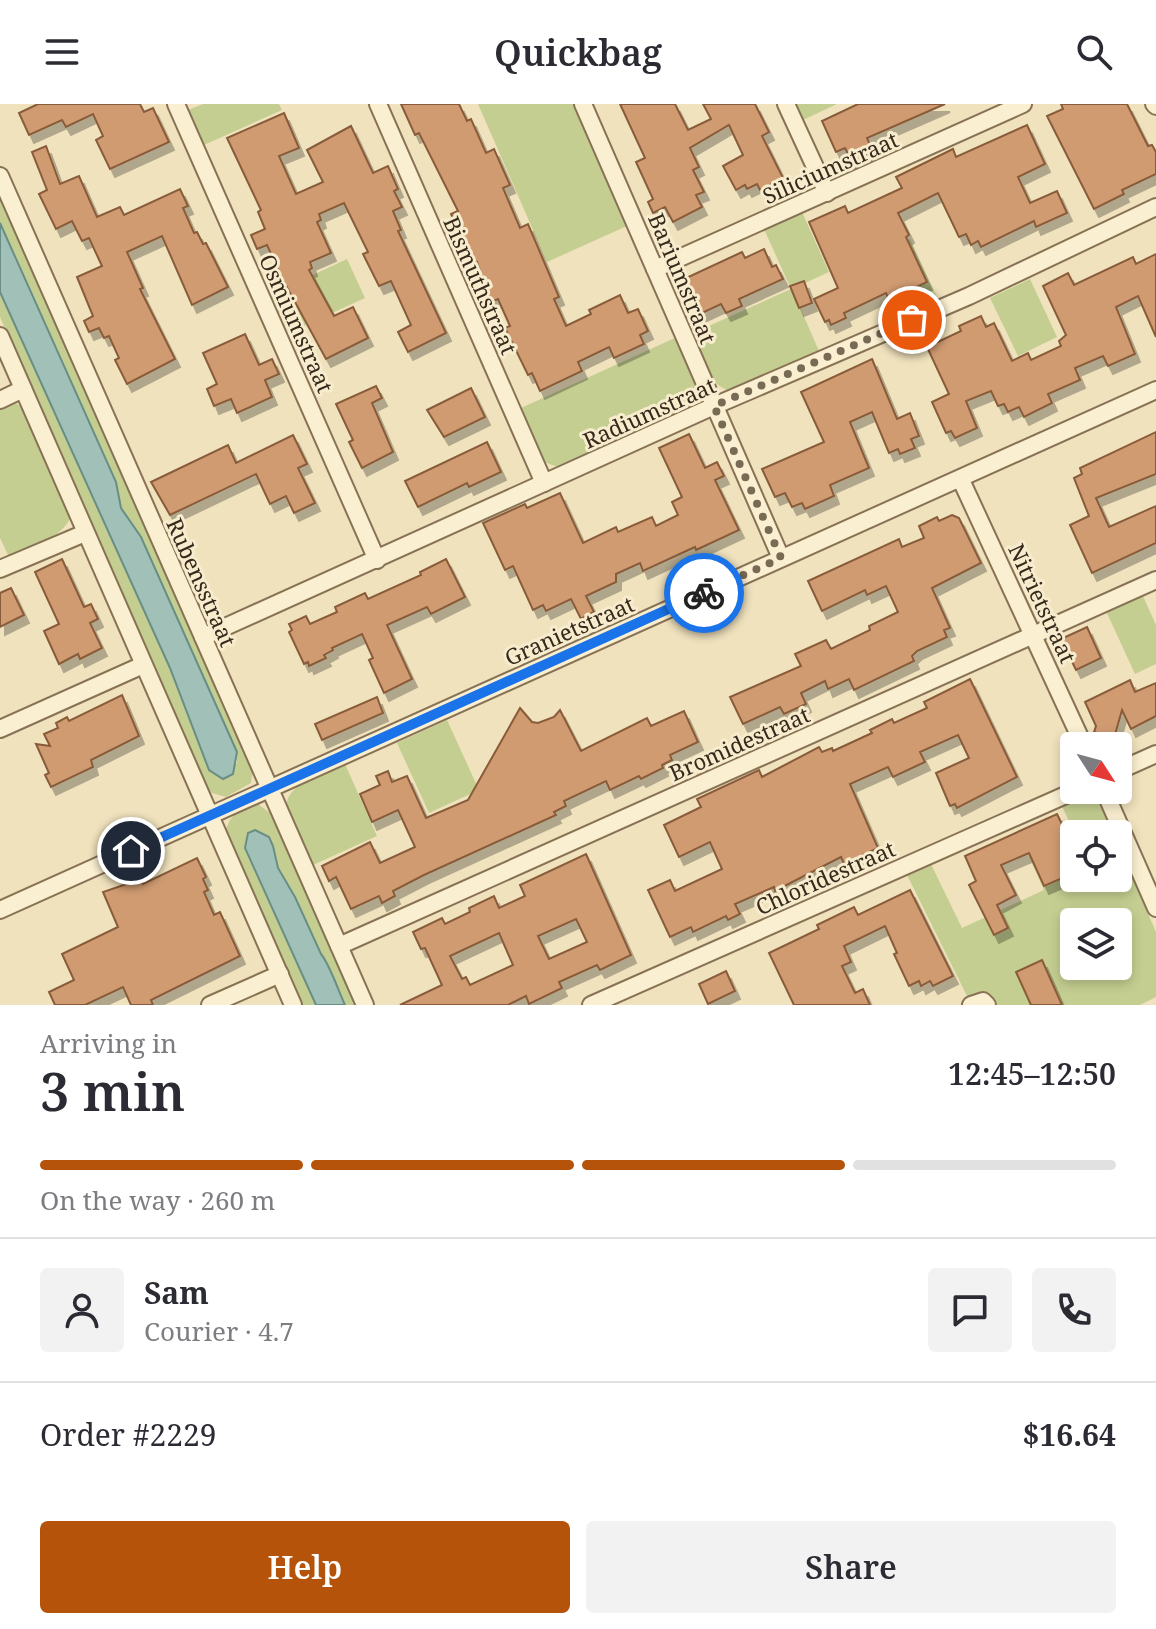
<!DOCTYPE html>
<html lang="en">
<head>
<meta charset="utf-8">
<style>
	body { margin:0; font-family:"Noto Serif",serif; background:#f2f2f3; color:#2b2b33; height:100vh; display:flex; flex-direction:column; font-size:30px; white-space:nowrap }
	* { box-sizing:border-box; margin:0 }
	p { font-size:26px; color:#7c7c81 }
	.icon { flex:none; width:44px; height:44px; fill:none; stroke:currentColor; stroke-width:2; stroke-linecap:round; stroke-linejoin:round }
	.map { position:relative; height:901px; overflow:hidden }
	.panel { display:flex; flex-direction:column; background:#fff; flex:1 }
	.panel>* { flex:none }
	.needle { width:52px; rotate:126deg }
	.controls { position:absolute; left:1060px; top:628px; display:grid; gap:16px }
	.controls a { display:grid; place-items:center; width:72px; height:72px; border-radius:8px; background:#fff; box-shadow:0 4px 12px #0003; font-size:40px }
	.pin { position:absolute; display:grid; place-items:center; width:68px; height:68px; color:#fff; margin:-34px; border:4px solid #fff; border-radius:50%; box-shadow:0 2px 8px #0007 }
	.courier { position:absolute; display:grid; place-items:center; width:80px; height:80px; margin:-40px; border:6px solid #1a73e8; border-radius:50%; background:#fff; color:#222; box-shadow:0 2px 10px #0007 }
	.head em { font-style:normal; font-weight:600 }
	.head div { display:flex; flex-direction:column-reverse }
	.head { display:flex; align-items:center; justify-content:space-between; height:136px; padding:0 40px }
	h1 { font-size:52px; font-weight:600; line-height:60px }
	.bar { display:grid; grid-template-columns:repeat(4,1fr); gap:12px 8px; align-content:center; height:96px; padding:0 40px }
	.bar i { height:10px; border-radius:6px; background:#e1e1e2 }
	.bar .selected { background:#b45309 }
	.bar p { grid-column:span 4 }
	.line { display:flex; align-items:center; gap:20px; padding:0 40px; border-top:2px solid #e1e1e2 }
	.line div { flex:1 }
	.round { display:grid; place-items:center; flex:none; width:84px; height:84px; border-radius:8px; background:#f2f2f3 }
	.button { display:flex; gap:16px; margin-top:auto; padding:16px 40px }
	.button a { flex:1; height:92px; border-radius:8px; background:#b45309; color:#fff; font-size:32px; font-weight:600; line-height:92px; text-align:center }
	.button a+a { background:#f2f2f3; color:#2b2b33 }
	header { display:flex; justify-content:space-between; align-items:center; height:104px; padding:0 40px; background:#fff; font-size:36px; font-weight:600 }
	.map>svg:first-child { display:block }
	.green { fill:#c5ce91; fill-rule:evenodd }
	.water { fill:#a1c1b8; stroke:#688e86; stroke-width:2 }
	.building { fill:#d09b71; stroke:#885c3a; stroke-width:2; fill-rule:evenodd; filter:url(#shadow) }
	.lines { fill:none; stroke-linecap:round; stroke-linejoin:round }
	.minor-casing { stroke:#887255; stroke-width:20 }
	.minor { stroke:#faefd0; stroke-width:16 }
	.done { stroke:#786a54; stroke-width:8; stroke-dasharray:0 14.4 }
	.route { stroke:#1a73e8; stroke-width:10 }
	.labels { text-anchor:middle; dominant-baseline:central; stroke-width:6; stroke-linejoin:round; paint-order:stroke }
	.street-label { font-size:22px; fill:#37291b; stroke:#f7eccd }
</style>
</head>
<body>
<header><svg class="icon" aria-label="menu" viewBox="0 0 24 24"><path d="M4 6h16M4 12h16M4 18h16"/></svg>Quickbag<svg class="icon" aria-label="search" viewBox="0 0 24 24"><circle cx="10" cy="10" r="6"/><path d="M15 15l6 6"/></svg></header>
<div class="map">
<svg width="1156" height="901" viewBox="0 0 1156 901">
	<defs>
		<filter id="shadow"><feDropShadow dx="5" dy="8" stdDeviation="0" flood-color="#0004"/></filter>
	</defs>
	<rect width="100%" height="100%" fill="#f0e2bd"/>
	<g class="green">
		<polygon points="203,0 279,0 282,6 204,41 188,6"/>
		<polygon points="478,0 575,0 627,122 547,158"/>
		<polygon points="794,0 837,0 801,17"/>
		<polygon points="0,89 253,666 251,679 226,693 212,689 203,679 0,213 0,188 170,564 209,666 237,659 237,648 141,433 121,404 116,378 0,119"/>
		<path d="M802 108 829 168 792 185 819 247 729 287C705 278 701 252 691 230L791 185 764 125Z"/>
		<polygon points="910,135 937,193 898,212 871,153"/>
		<polygon points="347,155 365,194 288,229 270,191"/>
		<polygon points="1030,175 1057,233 1018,252 990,194"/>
		<polygon points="677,233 700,288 696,300 567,361 558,363 544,358 521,304"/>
		<path d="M8 299H16L22 304 70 415C58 436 31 443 9 453L0 434V303Z"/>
		<polygon points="1142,490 1156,521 1156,560 1135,570 1106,507"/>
		<polygon points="447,616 479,686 429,709 397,639"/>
		<path d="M345 660 377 732 313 761 286 703C288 677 324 670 345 660Z"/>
		<polygon points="1088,690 1098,695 1113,730 1075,730 1061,700"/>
		<path d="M258 700 270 709 355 901H345C338 886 330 861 321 850L295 793 278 764 273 742 245 744 316 901H300L225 733C227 712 238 704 258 700Z"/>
		<path d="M1074 733V774H1118V741L1156 828V893L1140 901H997L990 890 983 887 968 894 905 767 929 756 962 824 1044 786 1029 753ZM1074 818H1118V862H1074Z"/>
	</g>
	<g class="water">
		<polygon points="0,119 116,378 121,404 141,433 237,648 233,670 223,675 209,666 170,564 0,188"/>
		<path d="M255 726 269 733 273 742 278 764 295 793 321 850C329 859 339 888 345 901H316L245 744 248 729Z"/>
	</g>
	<g class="building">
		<polygon points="38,0 140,0 144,8 153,4 169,38 110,65 96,36 103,32 93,10 66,23 62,16 29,31 19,9"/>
		<polygon points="401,0 459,0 467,17 471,15 486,49 494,45 510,81 503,84 520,124 528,120 559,193 554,195 566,222 591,210 589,206 620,191 628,209 638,205 648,227 640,231 644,240 614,254 609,243 578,258 582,267 540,287 532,269 528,271 505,224 510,222 498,195 491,198 477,158 474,159 451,110 458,107 419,29 415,31"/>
		<polygon points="620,0 675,0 688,26 711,15 703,0 755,0 769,28 762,32 783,74 760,86 757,80 747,85 745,81 736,86 723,62 743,51 729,21 690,44 699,63 693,66 704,88 696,91 702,103 673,118 665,103 653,109 648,98 653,95 636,58 645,54"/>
		<polygon points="858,0 945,0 867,34 873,48 852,58 845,44 836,48 822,17"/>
		<polygon points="1061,0 1127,0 1148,42 1152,41 1156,48 1156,70 1122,86 1124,90 1094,105 1047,12 1063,5"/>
		<polygon points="284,9 299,44 279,52 296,90 323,78 307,46 351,22 373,69 388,62 398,85 394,87 402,103 393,107 401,126 398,127 446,229 408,248 398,228 411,221 391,177 379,182 363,150 368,148 344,99 319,110 321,116 317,118 331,149 310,158 312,164 309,166 334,212 353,203 368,234 326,255 283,176 267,141 257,145 251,131 265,125 258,108 261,106 227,34"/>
		<polygon points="1027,21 1045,60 1018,73 1030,99 1057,87 1067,109 1036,123 1034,117 981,143 978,137 971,141 966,130 959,133 938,89 898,109 909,131 906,133 927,178 889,196 886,189 844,209 846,214 831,221 829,216 825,218 814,195 838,184 809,118 845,102 848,109 902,84 896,73 953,45 956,53"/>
		<polygon points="46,42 60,80 79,72 97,113 120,103 124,111 180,85 188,102 183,104 194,129 197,128 203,140 206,139 228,183 192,201 162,132 127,148 143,184 140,185 175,255 127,280 115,256 119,254 109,232 104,234 99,224 89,228 84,217 93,212 77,173 102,162 89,134 82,137 72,117 56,125 39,90 47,86 32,48"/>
		<polygon points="764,145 772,163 776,161 783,175 739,195 742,202 726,209 721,200 700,210 684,175 742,148 745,154"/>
		<polygon points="1156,150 1156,233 1138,192 1116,203 1135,250 1108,262 1103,252 1075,264 1080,276 1048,290 1052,299 1024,313 1019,303 1008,308 1004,300 998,302 991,287 966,297 977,324 955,334 951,327 946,329 932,298 949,290 927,243 961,227 959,222 981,212 986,223 994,219 1012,257 1028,249 1031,256 1061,242 1059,237 1066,231 1043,182 1068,169 1074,181 1133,153 1136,160"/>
		<polygon points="804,177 812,199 799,204 790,182"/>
		<polygon points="245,230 259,261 272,255 279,270 265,276 272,293 237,309 231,295 214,302 207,285 217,280 203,249"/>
		<polygon points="872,255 897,315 910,309 919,332 911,335 915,344 900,350 898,345 889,349 872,308 850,318 869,364 830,381 834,392 805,405 802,399 792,403 785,389 775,393 762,365 824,338 801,288"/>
		<polygon points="376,282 382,294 372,299 393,348 362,364 349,338 353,336 336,300"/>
		<polygon points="471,284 485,313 444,333 427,306"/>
		<polygon points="1156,328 1156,370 1096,394 1109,423 1156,402 1156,439 1092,469 1070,421 1089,412 1074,374 1082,370 1080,364"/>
		<polygon points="689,330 705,364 717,358 724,372 715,376 739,426 696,446 695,443 643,467 640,459 616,470 616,478 586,492 594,508 581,515 571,495 546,507 543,501 533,506 513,462 505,466 483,419 525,400 527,404 560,389 583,439 616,423 618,428 652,413 656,422 678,411 672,398 682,393 659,344"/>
		<polygon points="293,331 307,360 298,364 315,399 294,409 286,392 270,400 256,370 170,411 151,378 228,341 236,359"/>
		<polygon points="487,338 501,368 469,383 467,379 418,403 405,377"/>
		<polygon points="952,411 959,414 981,459 932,484 950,524 944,526 947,533 917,547 912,552 914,557 854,586 849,575 828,585 825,577 801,589 806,600 784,610 780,603 743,620 730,593 801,562 795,550 826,536 831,545 870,526 869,522 898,508 886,482 867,491 865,486 822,507 808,477 899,435 902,443 924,434 919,422 937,413 939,417"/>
		<polygon points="62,455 84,503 91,500 98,515 90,519 102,544 80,555 78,550 59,560 44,527 59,520 35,468"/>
		<polygon points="446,455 465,493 431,510 427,503 387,521 412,575 384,589 369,556 373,554 362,530 332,544 333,546 324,551 326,554 309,562 308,558 304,560 289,528 292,526 289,520 306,512 310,520 337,508 335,503 365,489 368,495 421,471 420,468"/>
		<polygon points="11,484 24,511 0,523 0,489"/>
		<polygon points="1087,523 1101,554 1076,566 1061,535"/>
		<polygon points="970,575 1017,673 957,704 955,700 950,702 936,669 969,654 958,631 920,648 925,658 893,673 888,663 850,680 878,744 844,760 841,753 775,787 774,783 735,800 740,810 728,816 726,812 693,828 691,823 670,833 648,786 670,776 675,787 722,765 710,738 679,753 664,721 701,703 697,695 759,666 762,673 819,643 822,648 832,644 833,647 872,629 870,626 892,615 894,619 927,604 924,598"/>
		<polygon points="1130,576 1135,588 1156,579 1156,612 1131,625 1122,606 1114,634 1094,628 1096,622 1085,598"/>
		<polygon points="122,591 139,632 91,656 93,663 51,683 45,671 49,669 36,640 50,642 44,630 58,624 56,619 67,613 69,617"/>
		<polygon points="377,593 383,609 322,636 315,620"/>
		<polygon points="520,604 532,618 538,619 554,613 560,606 581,647 647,614 651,622 684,607 698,638 670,651 672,656 662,661 663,664 641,675 639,672 610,686 606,677 564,697 566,702 554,708 556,711 424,771 393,787 395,792 382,799 379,792 351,805 336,773 329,777 322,762 370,738 380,759 415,743 398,706 372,718 360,690 380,681 376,672 388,667 392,678 407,672 426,714 468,696"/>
		<polygon points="1057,710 1074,745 1074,769 1044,782 1029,749 1001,761 1016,791 997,801 1008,824 994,831 969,781 976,777 965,752"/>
		<path d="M586 750 631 851 600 866 597 861 559 878 562 884 529 900 526 892 508 901H400L442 881 425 844 421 845 413 828 442 814 445 820 470 808 469 804 494 792 499 804 525 792 520 781ZM576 815 587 838 549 855 538 832ZM499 829 513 861 470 881 466 873 462 875 450 852Z"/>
		<polygon points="197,754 206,773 203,775 208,786 204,788 214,811 220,808 240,852 151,896 153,901 131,901 123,883 85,901 55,901 49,888 74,876 62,850 118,823 103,788 141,775 143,780"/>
		<polygon points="910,786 953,872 933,882 930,877 921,882 919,877 909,882 894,850 897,849 885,822 844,842 851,858 842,862 855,889 863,885 870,901 794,901 769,849 819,825 817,821 854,803 858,811"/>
		<polygon points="1042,856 1062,901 1031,901 1016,868"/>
		<polygon points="726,867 735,887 708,900 699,880"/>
	</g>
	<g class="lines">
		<defs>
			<g id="minor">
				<polyline points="176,0 377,456"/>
				<polyline points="378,0 544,379"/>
				<polyline points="583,0 781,454"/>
				<polyline points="786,0 827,89"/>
				<polyline points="1154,0 1156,2"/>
				<polyline points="0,72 365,901"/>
				<polyline points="655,165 1023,0"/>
				<polyline points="0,232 293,901"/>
				<polyline points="0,296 23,285"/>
				<polyline points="961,376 1084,642"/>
				<polyline points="0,465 85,429"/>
				<polyline points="203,533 714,302 969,192 1156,103"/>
				<polyline points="0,625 143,561"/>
				<polyline points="1118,667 1156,650"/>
				<polyline points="1104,686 1156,804"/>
				<polyline points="0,806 1156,286"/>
				<polyline points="339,842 1156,476"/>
				<polyline points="210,901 280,870"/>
				<polyline points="591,901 1077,686"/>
				<polyline points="971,901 983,897 987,901"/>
			</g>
		</defs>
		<use href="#minor" class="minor-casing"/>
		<use href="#minor" class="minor"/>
	</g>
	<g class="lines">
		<polyline class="done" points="704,489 781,454 714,302 912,216"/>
		<polyline class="route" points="131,747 704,489"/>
	</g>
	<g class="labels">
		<g class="street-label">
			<text transform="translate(830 63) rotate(-24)">Siliciumstraat</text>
			<text transform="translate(683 174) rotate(67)">Bariumstraat</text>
			<text transform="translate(481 181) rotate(66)">Bismuthstraat</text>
			<text transform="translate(297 219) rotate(66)">Osmiumstraat</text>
			<text transform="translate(649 308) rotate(-24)">Radiumstraat</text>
			<text transform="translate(202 478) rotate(66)">Rubensstraat</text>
			<text transform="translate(1043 499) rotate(65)">Nitrietstraat</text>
			<text transform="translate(569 526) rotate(-24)">Granietstraat</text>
			<text transform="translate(739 639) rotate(-24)">Bromidestraat</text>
			<text transform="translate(825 773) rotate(-24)">Chloridestraat</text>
		</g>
	</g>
</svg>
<div class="controls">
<a><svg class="needle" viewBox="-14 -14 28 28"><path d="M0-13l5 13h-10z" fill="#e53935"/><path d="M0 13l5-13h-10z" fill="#7c7c81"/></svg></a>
<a><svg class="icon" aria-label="locate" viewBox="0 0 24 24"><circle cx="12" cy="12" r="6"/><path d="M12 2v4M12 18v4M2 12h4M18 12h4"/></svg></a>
<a><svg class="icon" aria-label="layers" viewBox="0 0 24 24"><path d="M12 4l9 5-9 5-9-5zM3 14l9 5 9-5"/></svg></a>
</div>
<div class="pin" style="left:912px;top:216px;background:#ea580c"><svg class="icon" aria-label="bag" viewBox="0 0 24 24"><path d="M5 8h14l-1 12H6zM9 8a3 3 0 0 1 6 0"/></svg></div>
<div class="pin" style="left:131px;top:747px;background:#1f2937"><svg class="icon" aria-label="home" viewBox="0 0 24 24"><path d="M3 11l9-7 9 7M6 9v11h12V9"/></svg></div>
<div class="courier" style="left:704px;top:489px"><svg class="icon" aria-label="bike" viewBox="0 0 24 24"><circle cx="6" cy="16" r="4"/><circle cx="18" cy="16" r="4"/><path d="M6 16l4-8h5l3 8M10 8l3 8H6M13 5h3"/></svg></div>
</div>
<section class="panel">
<div class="head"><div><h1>3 min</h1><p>Arriving in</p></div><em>12:45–12:50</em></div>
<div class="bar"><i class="selected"></i><i class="selected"></i><i class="selected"></i><i></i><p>On the way · 260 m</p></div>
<div class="line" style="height:144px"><a class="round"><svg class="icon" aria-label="person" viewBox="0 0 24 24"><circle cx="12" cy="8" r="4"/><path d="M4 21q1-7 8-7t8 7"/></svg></a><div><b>Sam</b><p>Courier · 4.7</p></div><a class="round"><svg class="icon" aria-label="chat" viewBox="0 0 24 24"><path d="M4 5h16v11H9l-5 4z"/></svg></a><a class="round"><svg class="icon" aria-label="phone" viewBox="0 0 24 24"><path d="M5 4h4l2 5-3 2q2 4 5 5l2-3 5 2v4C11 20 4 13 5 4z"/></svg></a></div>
<div class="line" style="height:104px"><div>Order #2229</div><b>$16.64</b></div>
<div class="button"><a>Help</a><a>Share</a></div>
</section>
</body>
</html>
